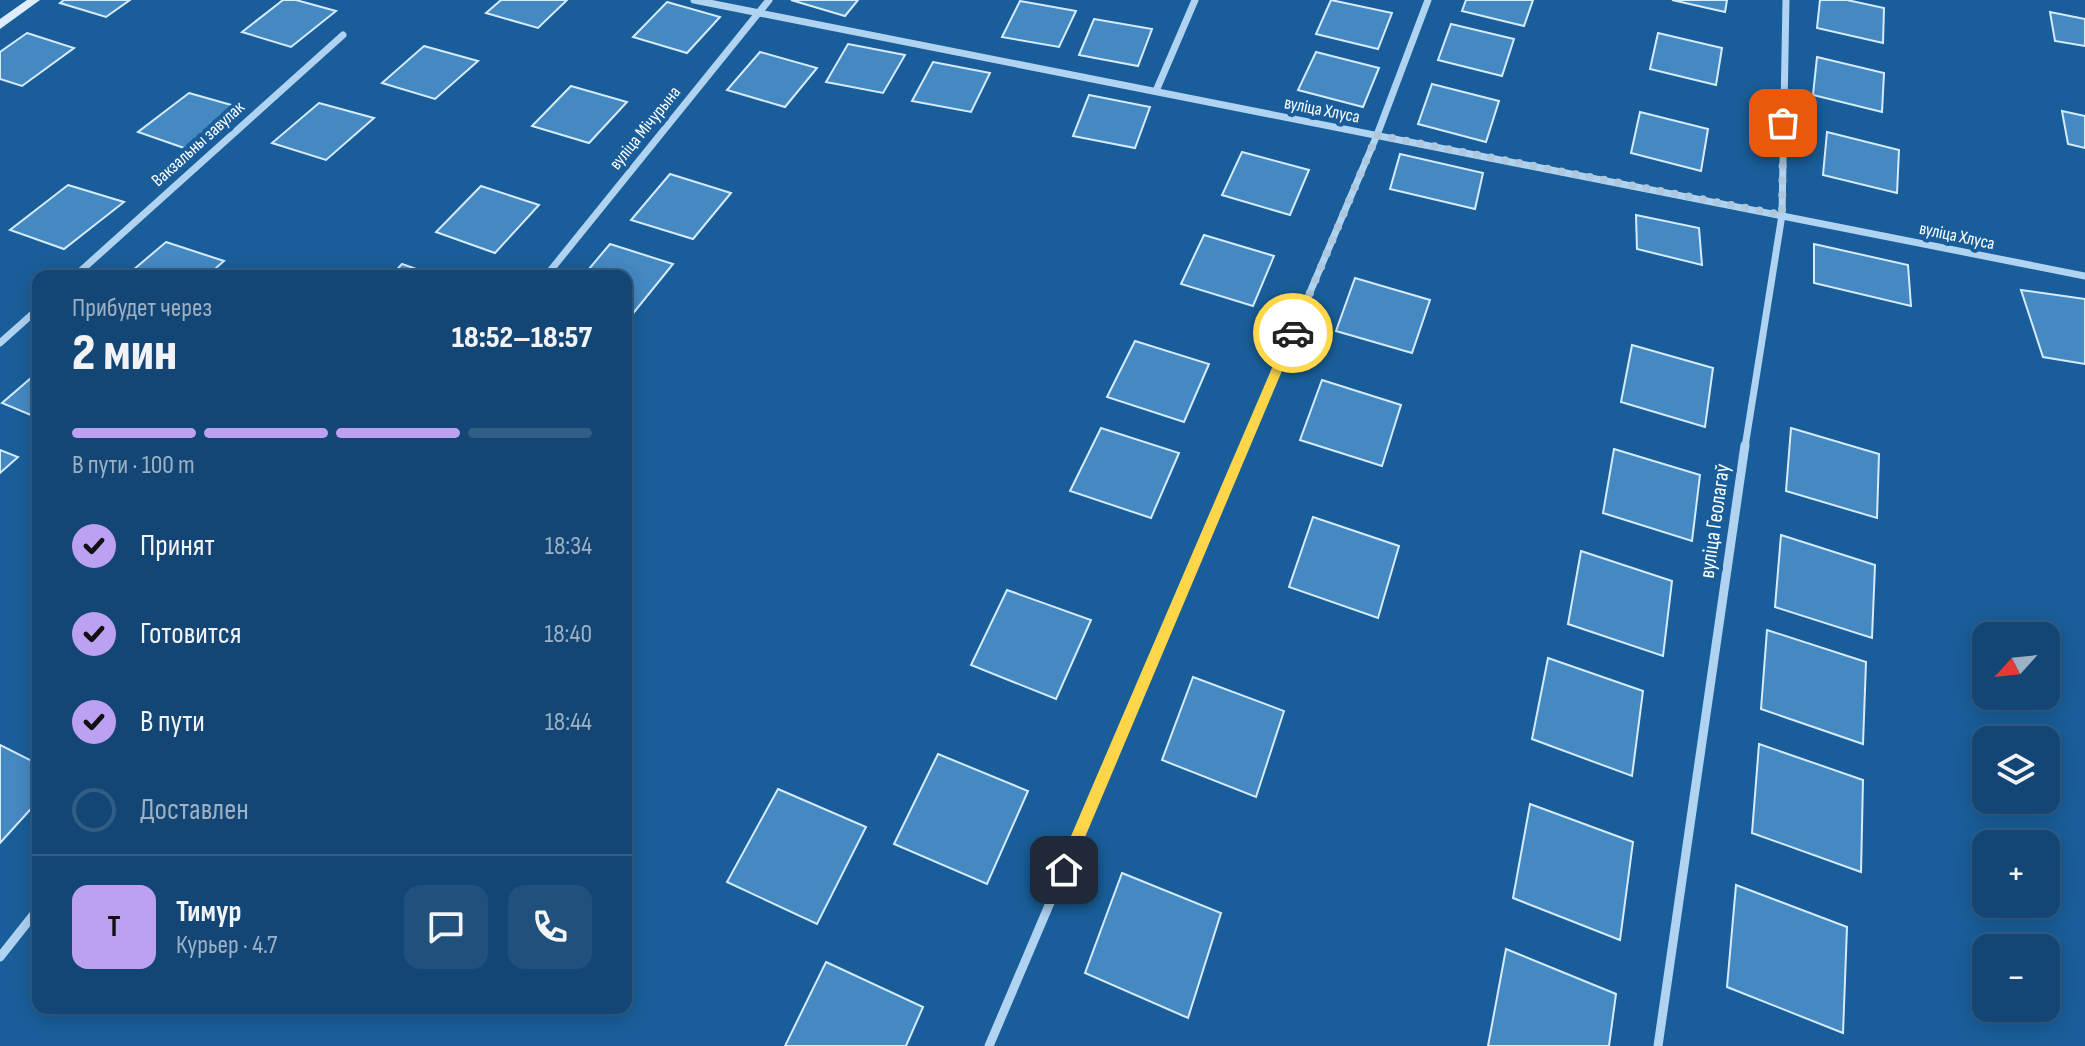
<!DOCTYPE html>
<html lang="ru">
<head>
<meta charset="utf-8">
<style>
	body { margin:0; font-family:"Sofia Sans Condensed",sans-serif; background:#20507c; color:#f1f3f6; height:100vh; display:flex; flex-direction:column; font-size:30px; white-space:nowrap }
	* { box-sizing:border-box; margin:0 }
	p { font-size:26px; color:#9db1c5 }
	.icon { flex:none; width:44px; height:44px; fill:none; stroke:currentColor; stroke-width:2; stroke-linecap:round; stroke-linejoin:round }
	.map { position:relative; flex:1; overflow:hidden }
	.sheet { position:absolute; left:32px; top:270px; width:600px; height:744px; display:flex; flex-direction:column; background:#134674; border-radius:16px; box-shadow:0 4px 20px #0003,0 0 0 2px #325e86 }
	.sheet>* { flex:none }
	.needle { width:52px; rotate:243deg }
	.fabs { position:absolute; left:1972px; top:622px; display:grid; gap:16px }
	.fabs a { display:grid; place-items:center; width:88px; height:88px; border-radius:16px; background:#134674; box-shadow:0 4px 20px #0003,0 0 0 2px #325e86; font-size:40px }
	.pin { position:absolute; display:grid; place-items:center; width:68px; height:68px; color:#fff; margin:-34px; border-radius:16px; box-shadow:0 4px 12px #0006 }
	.courier { position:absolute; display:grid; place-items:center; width:80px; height:80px; margin:-40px; border:6px solid #ffd54a; border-radius:50%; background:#fff; color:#222; box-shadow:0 2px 10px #0007 }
	.summary em { font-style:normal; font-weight:800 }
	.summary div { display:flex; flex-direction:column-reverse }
	.summary { display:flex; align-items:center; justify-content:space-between; height:136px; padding:0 40px }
	h1 { font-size:52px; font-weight:800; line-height:60px }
	.bar { display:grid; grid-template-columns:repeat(4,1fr); gap:12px 8px; align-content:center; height:96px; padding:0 40px }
	.bar i { height:10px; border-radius:6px; background:#325e86 }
	.bar .selected { background:#bca0f2 }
	.bar p { grid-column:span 4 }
	.line { display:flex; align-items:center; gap:20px; padding:0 40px; border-top:2px solid #325e86 }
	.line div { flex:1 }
	.round { display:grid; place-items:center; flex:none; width:84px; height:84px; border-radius:16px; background:#20507c }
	ol { padding:0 40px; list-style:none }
	li { display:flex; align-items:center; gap:24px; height:88px }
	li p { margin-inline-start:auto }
	li .icon { padding:8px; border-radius:50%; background:#bca0f2; color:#111; stroke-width:4 }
	li:last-child { color:#9db1c5 }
	li i { width:44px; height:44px; border:4px solid #325e86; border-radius:50% }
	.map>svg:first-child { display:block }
	.building { fill:#4589c3; stroke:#d6ebfc; stroke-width:2 }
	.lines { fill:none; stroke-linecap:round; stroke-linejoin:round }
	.street-far1 { stroke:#afd3f1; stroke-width:7 }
	.street { stroke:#afd3f1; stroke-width:9 }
	.secondary { fill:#ddedfc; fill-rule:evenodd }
	.route { fill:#ffd54a }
	.done { stroke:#aec7dc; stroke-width:8; stroke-dasharray:0 14.4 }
	.labels { text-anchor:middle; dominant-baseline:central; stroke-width:8; stroke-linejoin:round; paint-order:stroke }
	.far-street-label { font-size:18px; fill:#fff; stroke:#195e9a }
	.street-label { font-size:22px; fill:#fff; stroke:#195e9a }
</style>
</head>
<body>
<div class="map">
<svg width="2085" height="1046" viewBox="0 0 2085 1046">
	<rect width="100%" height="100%" fill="#195e9a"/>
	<g class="building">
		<polygon points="64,0 130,0 106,17 60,3"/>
		<polygon points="283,0 296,0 336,11 291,47 242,32"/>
		<polygon points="501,0 567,0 538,28 486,13"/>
		<polygon points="791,0 858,0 845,16"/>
		<polygon points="1331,0 1392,13 1378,49 1316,34"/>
		<polygon points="1466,0 1533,0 1524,26 1462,11"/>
		<polygon points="1672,0 1727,0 1725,12"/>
		<polygon points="1820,0 1847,0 1884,8 1883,43 1817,28"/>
		<polygon points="1020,1 1076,11 1059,47 1002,37"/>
		<polygon points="667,2 720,17 687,53 633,37"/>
		<polygon points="2050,12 2085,19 2085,46 2055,41"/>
		<polygon points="1094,19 1152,29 1138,66 1079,55"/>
		<polygon points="1451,24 1514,39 1502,76 1438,60"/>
		<polygon points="27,33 74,48 22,86 0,79 0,52"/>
		<polygon points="1658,33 1722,48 1716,85 1650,69"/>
		<polygon points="848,44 905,55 883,93 826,82"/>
		<polygon points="424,46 478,61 435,99 382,83"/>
		<polygon points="760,52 817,68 785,107 727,90"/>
		<polygon points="1316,52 1379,68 1363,107 1298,90"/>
		<polygon points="1817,57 1884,73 1882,112 1813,95"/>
		<polygon points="933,62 990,73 971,112 912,101"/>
		<polygon points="1432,84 1499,101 1486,142 1418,124"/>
		<polygon points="571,86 627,102 589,143 532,126"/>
		<polygon points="189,93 242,108 190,150 138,132"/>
		<polygon points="1089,95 1150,107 1135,148 1073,136"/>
		<polygon points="319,103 374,118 326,160 272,143"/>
		<polygon points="2062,111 2085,116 2085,148 2068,144"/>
		<polygon points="1640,112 1708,129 1701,171 1631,153"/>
		<polygon points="1827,132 1899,150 1897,193 1823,175"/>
		<polygon points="1242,152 1309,170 1290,215 1222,195"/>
		<polygon points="1400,154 1483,173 1475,209 1390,189"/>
		<polygon points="670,174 731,193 693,239 631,220"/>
		<polygon points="68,185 124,202 64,249 10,230"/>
		<polygon points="481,186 539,205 495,253 436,232"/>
		<polygon points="1636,215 1699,228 1702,265 1637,249"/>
		<polygon points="1204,235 1274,256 1253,306 1181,284"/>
		<polygon points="166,242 224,261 207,276 126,276"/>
		<polygon points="610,244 673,264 631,316 626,314 626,276 583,276"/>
		<polygon points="1814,244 1908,265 1911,306 1814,283"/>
		<polygon points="402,264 436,276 391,276"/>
		<polygon points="1355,278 1430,300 1412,353 1336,331"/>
		<polygon points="2021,290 2085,299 2085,364 2043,357"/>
		<polygon points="1135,341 1209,364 1184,422 1107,397"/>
		<polygon points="1632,345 1713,368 1705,427 1621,402"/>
		<polygon points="38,372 38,418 2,403"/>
		<polygon points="1322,380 1401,405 1382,466 1300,440"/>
		<polygon points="1101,428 1179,453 1151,518 1070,491"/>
		<polygon points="1791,428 1879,454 1877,518 1786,491"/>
		<polygon points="1614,449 1700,475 1692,541 1603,513"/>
		<polygon points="0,450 18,457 0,473"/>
		<polygon points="1313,517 1399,546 1378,618 1289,587"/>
		<polygon points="1781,535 1875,565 1872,638 1775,607"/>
		<polygon points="1581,551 1672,581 1663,656 1568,624"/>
		<polygon points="1007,590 1091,620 1056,699 971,665"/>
		<polygon points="1767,630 1866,662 1863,744 1761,709"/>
		<polygon points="1548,658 1643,691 1632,776 1532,739"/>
		<polygon points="1193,677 1284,711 1256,797 1162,760"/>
		<polygon points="1759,744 1863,780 1861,872 1752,833"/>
		<polygon points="0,745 38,764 38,801 0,843"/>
		<polygon points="938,754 1028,791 987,884 894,844"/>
		<polygon points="778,789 866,827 817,924 727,882"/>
		<polygon points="1530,804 1633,842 1620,940 1513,898"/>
		<polygon points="1122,873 1221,913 1188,1018 1085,973"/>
		<polygon points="1736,885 1847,927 1843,1033 1727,987"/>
		<polygon points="1506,949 1616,994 1609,1046 1488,1046"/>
		<polygon points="826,962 923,1007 906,1046 785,1046"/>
	</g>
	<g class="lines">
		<g class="street-far1">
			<polyline points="694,0 2085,276"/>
			<polyline points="1156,91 1195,0"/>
			<polyline points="75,276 343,35"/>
			<polyline points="546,276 769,0"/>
			<polyline points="0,343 38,309"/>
			<polyline points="1244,447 1377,135 1428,0"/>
			<polyline points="1745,447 1782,215 1786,0"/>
		</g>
		<g class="street">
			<polyline points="0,957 38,909"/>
			<polyline points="989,1046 1245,445"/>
			<polyline points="1658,1046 1745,445"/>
		</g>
		<polygon class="secondary" points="27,0 40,0 0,29 0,19"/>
	</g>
	<polygon class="route" points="1293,329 1298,333 1069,875 1059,875 1059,864 1287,333"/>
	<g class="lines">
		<polyline class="done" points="1293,333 1377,135 1782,215 1783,123"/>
	</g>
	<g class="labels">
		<g class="far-street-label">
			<text transform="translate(1322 110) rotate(11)">вуліца Хлуса</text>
			<text transform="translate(645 128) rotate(-51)">вуліца Мічурына</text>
			<text transform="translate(198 144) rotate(-42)">Вакзальны завулак</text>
			<text transform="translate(1957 236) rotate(12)">вуліца Хлуса</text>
		</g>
		<g class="street-label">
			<text transform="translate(1715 521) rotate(-82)">вуліца Геолагаў</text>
		</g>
	</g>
</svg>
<div class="fabs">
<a><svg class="needle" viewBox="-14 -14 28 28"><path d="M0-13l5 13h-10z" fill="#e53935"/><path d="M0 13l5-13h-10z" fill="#9db1c5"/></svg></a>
<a><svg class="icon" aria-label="layers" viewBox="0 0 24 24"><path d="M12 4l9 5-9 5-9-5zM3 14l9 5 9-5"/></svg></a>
<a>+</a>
<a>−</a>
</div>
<div class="pin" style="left:1783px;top:123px;background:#ea580c"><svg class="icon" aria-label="bag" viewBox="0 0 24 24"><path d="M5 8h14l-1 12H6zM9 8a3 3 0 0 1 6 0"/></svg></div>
<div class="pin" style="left:1064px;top:870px;background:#1f2937"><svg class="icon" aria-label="home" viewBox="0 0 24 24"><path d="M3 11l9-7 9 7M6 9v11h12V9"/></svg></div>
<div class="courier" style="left:1293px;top:333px"><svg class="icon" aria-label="car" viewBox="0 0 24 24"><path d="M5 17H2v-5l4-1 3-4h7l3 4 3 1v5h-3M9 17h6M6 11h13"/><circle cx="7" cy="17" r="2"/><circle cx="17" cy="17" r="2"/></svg></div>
<section class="sheet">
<div class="summary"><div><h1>2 мин</h1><p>Прибудет через</p></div><em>18:52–18:57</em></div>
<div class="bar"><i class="selected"></i><i class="selected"></i><i class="selected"></i><i></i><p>В пути · 100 m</p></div>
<ol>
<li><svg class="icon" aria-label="check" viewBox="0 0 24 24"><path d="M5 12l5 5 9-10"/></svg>Принят<p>18:34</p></li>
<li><svg class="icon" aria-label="check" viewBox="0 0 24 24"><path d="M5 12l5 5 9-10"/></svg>Готовится<p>18:40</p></li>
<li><svg class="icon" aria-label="check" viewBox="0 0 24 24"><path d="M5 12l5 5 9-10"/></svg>В пути<p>18:44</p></li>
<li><i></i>Доставлен</li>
</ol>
<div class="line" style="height:144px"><b class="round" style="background:#bca0f2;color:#111">Т</b><div><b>Тимур</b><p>Курьер · 4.7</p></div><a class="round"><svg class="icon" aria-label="chat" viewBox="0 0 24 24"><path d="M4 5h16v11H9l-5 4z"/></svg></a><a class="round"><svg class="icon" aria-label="phone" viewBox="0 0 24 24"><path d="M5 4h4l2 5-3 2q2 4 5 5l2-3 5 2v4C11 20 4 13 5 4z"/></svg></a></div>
</section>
</div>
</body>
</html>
